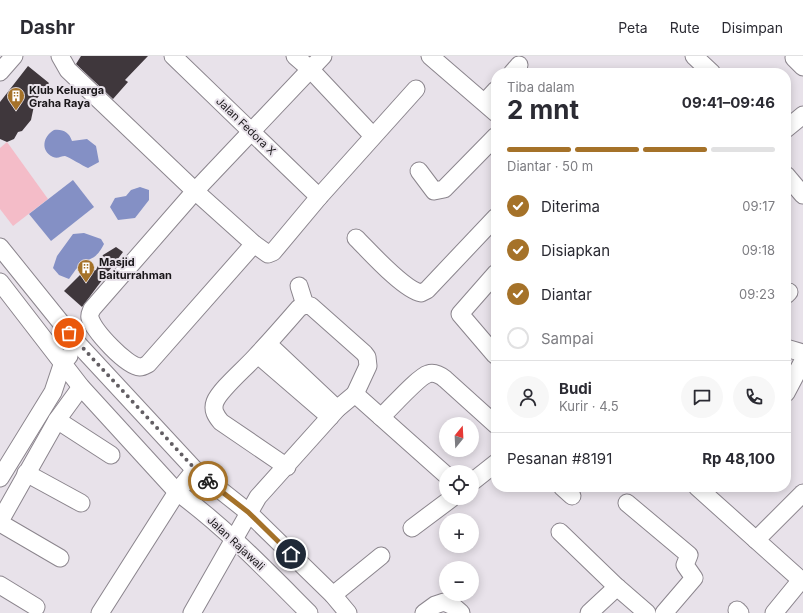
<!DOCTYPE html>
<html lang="id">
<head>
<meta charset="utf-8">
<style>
	body { margin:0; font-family:Inter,sans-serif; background:#f7f7f7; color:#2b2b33; height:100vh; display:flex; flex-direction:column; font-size:15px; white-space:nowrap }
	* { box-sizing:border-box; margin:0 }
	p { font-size:13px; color:#7c7c81 }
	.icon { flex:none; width:22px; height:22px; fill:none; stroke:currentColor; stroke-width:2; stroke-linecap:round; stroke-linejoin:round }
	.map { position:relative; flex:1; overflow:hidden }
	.details { position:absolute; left:491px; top:12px; width:300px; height:424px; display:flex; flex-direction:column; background:#fff; border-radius:16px; box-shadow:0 2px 10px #0003 }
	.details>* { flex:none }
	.needle { width:26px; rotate:18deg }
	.fabs { position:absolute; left:439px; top:361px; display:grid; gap:8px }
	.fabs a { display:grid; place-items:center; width:40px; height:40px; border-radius:50%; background:#fff; box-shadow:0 2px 10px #0003; font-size:20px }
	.pin { position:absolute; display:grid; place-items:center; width:34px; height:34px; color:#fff; margin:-17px; border:2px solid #fff; border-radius:50%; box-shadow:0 1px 4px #0007 }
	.courier { position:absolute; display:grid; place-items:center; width:40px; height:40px; margin:-20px; border:3px solid #a57229; border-radius:50%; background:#fff; color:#222; box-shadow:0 1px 5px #0007 }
	.head em { font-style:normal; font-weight:700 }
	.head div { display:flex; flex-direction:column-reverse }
	.head { display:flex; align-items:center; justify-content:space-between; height:68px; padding:0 16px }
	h1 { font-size:26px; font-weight:700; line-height:30px }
	.bar { display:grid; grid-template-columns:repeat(4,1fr); gap:6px 4px; align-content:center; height:48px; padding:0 16px }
	.bar i { height:5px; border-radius:3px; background:#e1e1e2 }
	.bar .on { background:#a57229 }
	.bar p { grid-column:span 4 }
	.line { display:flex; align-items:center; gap:10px; padding:0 16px; border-top:1px solid #e1e1e2 }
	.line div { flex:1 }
	.round { display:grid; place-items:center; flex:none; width:42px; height:42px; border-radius:21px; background:#f7f7f7 }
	ol { padding:0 16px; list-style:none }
	li { display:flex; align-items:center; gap:12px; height:44px }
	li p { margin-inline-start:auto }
	li .icon { padding:4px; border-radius:50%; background:#a57229; color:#fff; stroke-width:4 }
	li:last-child { color:#7c7c81 }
	li i { width:22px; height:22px; border:2px solid #e1e1e2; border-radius:50% }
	header { display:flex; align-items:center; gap:24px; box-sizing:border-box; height:56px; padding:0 20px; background:#fff; border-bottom:1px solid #e1e1e2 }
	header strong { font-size:19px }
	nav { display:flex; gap:22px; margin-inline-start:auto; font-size:14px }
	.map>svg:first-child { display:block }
	.green { fill:#f4bcc8 }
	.water { fill:#8490c5 }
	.building { fill:#3f373c }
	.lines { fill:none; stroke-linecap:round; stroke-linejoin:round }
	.minor-casing { stroke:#8b858d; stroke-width:19 }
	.minor { stroke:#fff; stroke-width:17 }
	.done { stroke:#625e63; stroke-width:4; stroke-dasharray:0 7.2 }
	.route { stroke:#a57229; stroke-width:5 }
	.labels { text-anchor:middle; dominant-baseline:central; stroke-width:4; stroke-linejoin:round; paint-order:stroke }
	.poi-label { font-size:11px; font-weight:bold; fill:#1a171a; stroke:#e8e2ea; text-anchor:start }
	.street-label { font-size:11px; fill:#1a171a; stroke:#e8e2ea }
</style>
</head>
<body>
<header>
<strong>Dashr</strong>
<nav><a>Peta</a><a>Rute</a><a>Disimpan</a></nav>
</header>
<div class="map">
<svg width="803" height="557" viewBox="0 0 803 557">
	<rect width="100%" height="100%" fill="#e8e2ea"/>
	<polygon class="green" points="7,86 48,143 13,170 0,153 0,92"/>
	<g class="water">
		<path d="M54 74C63 73 69 76 72 85L87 83 96 90 99 106 88 112C83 110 69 101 65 100 61 100 58 103 53 101 40 95 43 80 54 74Z"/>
		<polygon points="73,124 94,151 51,185 29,158"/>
		<polygon points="140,131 149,134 149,144 135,162 118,164 110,151 115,142 126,140 131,134"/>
		<path d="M84 177 101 183 104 188C95 206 90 200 78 211 75 214 72 219 69 223L59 219 53 212 57 200 73 178Z"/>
	</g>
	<g class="building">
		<polygon points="81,0 148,0 125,24 128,26 113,43 76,8"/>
		<polygon points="28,10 49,27 35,45 31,64 22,75 18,76 14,83 7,86 0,83 0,46"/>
		<polygon points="116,191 123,196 82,251 64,235 80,219 96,214 103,199"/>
	</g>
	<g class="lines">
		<defs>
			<g id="minor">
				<polyline points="60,0 68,14 195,135 254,188 268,198 273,196 319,141 416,33"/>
				<polyline points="173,0 319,141"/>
				<polyline points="295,0 310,13 373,80"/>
				<polyline points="430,0 496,57"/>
				<polyline points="694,0 712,17"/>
				<polyline points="794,2 803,11"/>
				<polyline points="0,16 14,0"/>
				<polyline points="512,17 519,9"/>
				<polyline points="485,46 496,34"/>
				<polyline points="786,73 803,59"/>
				<polyline points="419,115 434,135 444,133 496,80"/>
				<polyline points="786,119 803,139"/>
				<path d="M356 182C370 196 404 234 421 237L427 234 496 161"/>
				<path d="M254 188 148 308C146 309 143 311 140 311 126 310 94 275 90 262 89 258 91 256 92 253L195 135 323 0"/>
				<polyline points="0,191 79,289 195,414 248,456 333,539 348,557"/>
				<path d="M0 226 81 331 177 436C225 471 267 515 309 557"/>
				<polyline points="299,230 305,249"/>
				<polyline points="786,239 789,236"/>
				<polyline points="268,288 337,353"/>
				<polyline points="786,292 803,297"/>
				<polyline points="258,299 330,361"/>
				<polyline points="495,299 460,258 496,217"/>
				<polyline points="786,337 803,305"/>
				<polyline points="355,338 446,419"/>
				<path d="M381 361C390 353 418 321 428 318 434 316 440 319 445 323L496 369"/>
				<polyline points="57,364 111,399"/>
				<polyline points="26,417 81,447"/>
				<polyline points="0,422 53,336 63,306 69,300"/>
				<polyline points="472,426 496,407"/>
				<polyline points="562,431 572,440"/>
				<polyline points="697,431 803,526"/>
				<polyline points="627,447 689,499 685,509 694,522 664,557"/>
				<polyline points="0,465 57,364 81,331"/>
				<polyline points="0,467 60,502"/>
				<polyline points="412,472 452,442"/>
				<polyline points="560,476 617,531 647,557"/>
				<polyline points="756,484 803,437"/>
				<polyline points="0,529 36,551"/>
				<polyline points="333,539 381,500"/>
				<polyline points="737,554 740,557"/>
				<polyline points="100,557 177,436 195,414"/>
				<path d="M192 557 258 441 337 353 355 338 368 310 367 301 364 297 311 250 305 249 299 252C286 267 272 283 258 298 248 310 220 333 215 346 212 354 216 360 221 366L287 411"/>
				<polyline points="424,557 435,549 444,546 453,550 461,557"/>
				<polyline points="589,557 617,531"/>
				<polyline points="774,557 801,524"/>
			</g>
		</defs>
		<use href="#minor" class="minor-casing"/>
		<use href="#minor" class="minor"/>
	</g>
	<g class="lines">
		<polyline class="done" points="69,277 196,414 208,425"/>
		<polyline class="route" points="208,425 248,456 291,498"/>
	</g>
	<defs>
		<symbol id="building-pin" viewBox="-11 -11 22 30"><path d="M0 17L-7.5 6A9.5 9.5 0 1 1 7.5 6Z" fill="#a57229" stroke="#e8e2ea"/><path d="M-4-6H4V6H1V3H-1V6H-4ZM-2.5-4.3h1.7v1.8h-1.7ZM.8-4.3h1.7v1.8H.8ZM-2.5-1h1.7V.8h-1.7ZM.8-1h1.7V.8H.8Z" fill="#fff"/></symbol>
	</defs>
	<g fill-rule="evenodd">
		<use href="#building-pin" x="6" y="30" width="20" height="27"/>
		<use href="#building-pin" x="76" y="202" width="20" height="27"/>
	</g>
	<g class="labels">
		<g class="poi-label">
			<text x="29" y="34">Klub Keluarga<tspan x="29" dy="13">Graha Raya</tspan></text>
			<text x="99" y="206">Masjid<tspan x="99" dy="13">Baiturrahman</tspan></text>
		</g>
		<g class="street-label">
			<text transform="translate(246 70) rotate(44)">Jalan Fedora X</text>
			<text transform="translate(236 487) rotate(43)">Jalan Rajawali</text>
		</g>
	</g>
</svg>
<div class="fabs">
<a><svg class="needle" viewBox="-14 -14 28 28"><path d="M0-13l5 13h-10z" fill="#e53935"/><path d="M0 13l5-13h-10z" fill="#7c7c81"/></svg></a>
<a><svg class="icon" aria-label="locate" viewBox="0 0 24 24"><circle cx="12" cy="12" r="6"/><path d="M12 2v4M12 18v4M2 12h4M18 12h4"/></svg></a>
<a>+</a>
<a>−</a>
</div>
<div class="pin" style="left:69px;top:277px;background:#ea580c"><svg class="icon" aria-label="bag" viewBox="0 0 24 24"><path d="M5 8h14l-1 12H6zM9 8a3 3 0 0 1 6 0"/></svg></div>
<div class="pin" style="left:291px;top:498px;background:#1f2937"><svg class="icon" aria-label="home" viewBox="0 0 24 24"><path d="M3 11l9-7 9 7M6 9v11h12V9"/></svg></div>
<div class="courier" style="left:208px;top:425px"><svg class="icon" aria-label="bike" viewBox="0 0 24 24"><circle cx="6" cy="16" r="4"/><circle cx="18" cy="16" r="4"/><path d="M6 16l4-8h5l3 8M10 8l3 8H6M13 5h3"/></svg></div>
<section class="details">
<div class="head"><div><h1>2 mnt</h1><p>Tiba dalam</p></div><em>09:41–09:46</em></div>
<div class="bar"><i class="on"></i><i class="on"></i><i class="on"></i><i></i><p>Diantar · 50 m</p></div>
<ol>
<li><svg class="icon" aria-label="check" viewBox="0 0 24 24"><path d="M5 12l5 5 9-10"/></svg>Diterima<p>09:17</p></li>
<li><svg class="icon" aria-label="check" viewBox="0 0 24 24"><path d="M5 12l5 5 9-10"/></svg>Disiapkan<p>09:18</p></li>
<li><svg class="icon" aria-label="check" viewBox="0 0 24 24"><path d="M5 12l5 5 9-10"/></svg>Diantar<p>09:23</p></li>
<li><i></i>Sampai</li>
</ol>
<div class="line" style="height:72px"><a class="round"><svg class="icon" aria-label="person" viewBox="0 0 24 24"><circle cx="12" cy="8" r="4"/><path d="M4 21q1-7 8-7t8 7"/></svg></a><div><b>Budi</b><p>Kurir · 4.5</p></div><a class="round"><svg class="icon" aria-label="chat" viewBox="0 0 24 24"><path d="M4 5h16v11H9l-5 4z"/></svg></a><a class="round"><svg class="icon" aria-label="phone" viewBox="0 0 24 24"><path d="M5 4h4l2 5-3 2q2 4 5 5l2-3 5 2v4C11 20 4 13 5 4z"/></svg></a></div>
<div class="line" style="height:52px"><div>Pesanan #8191</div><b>Rp 48,100</b></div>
</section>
</div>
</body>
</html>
